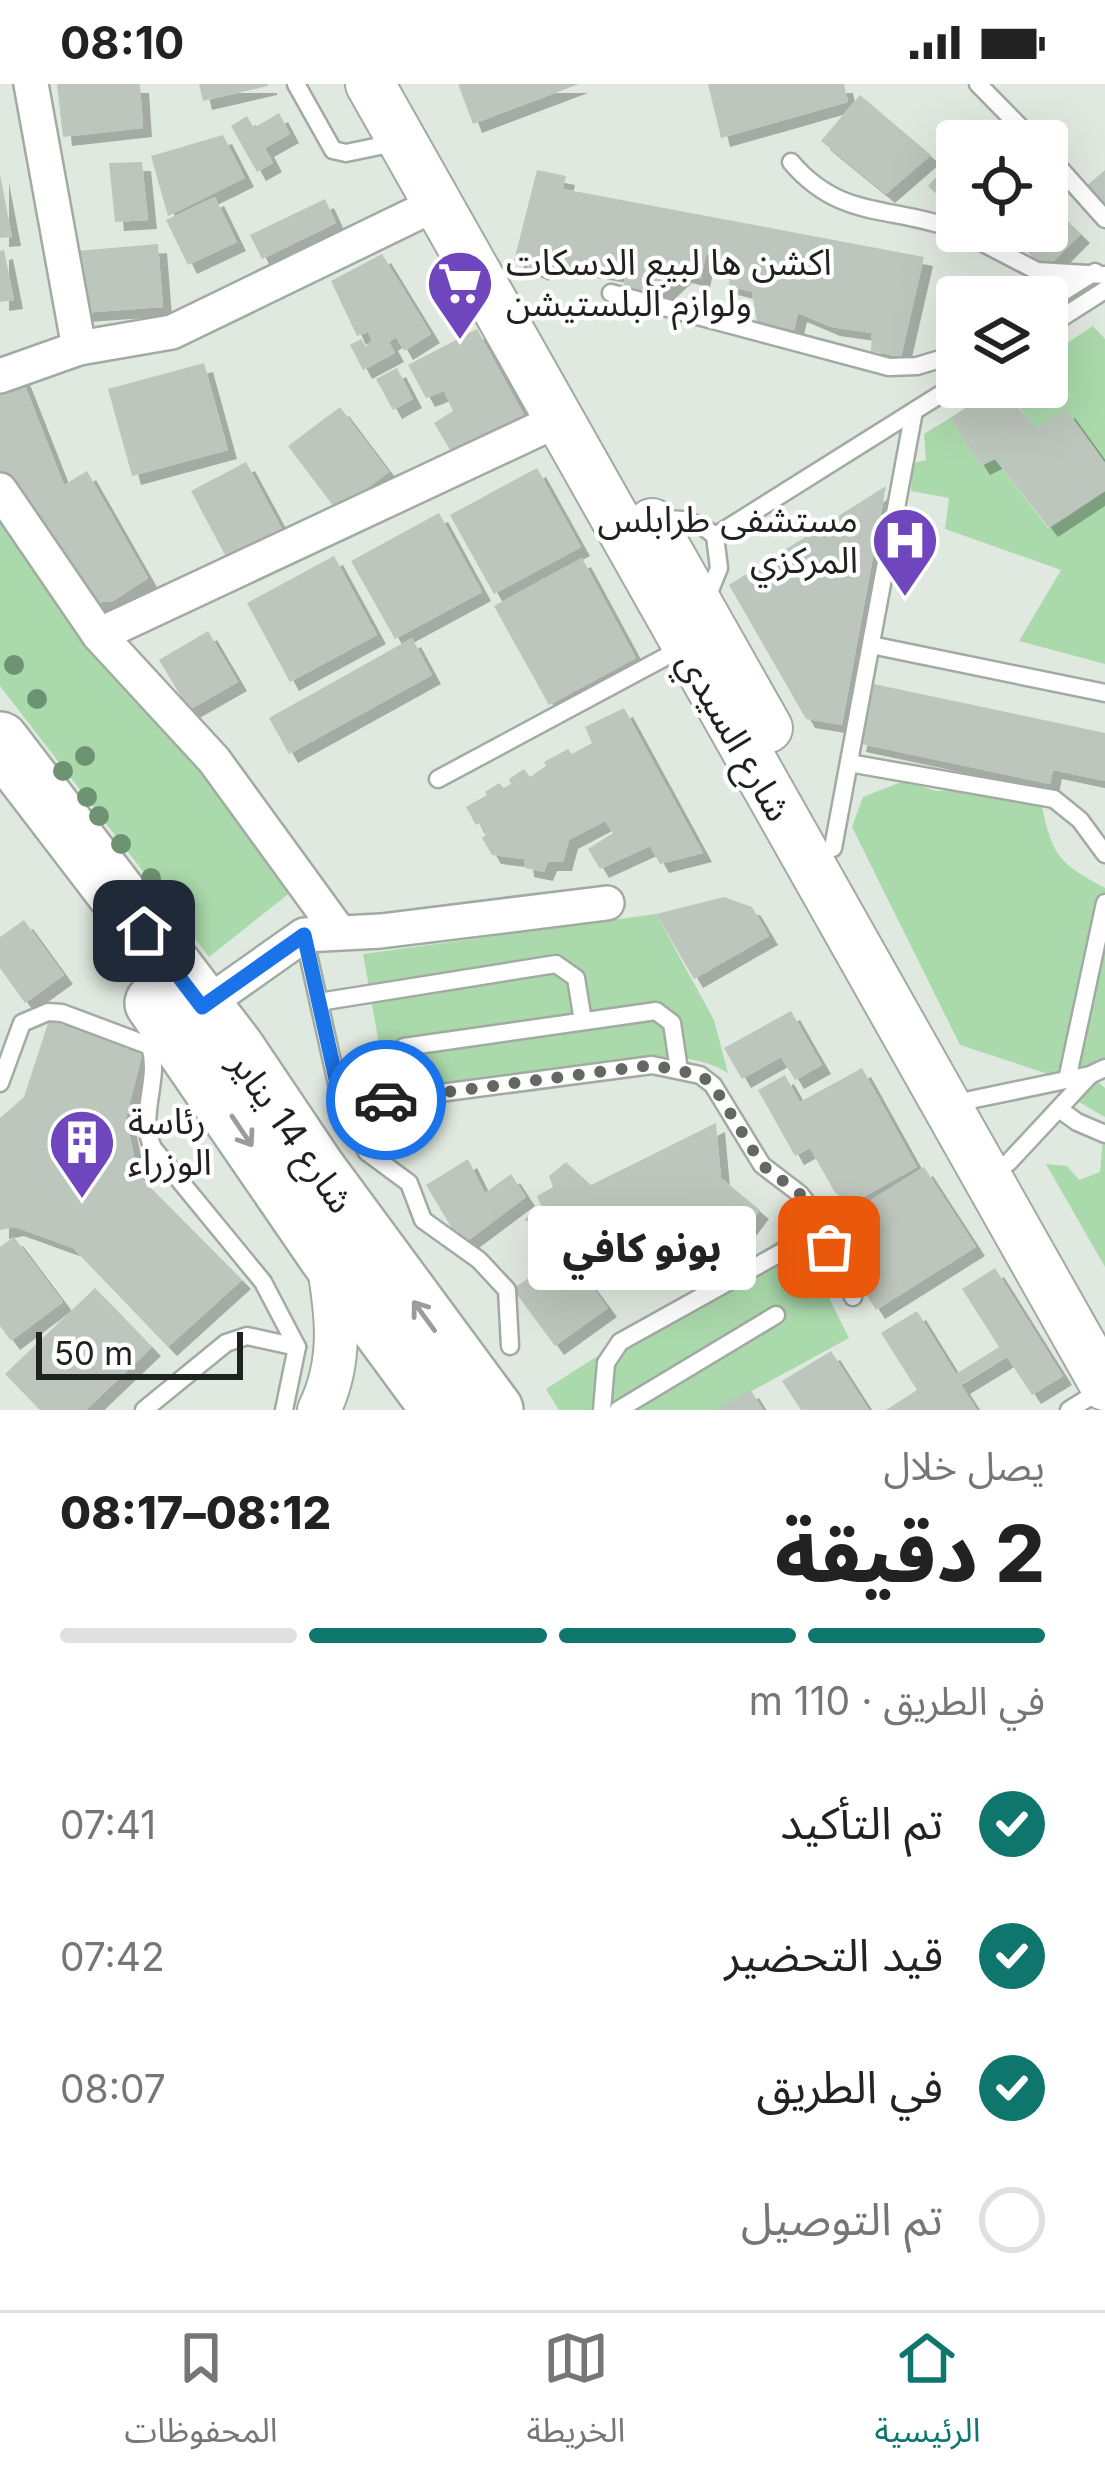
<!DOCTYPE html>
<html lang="ar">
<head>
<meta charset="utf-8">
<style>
	body { margin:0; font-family:Inter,"Noto Sans Arabic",sans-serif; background:#f6f6f6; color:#222; direction:rtl; height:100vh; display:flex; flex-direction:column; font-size:45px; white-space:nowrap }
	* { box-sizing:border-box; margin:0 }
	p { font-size:39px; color:#767676 }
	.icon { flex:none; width:66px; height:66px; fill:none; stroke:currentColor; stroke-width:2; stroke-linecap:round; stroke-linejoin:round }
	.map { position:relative; height:1326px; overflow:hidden; direction:ltr }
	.sheet { display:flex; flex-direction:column; background:#fff; flex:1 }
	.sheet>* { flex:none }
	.fabs { position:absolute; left:936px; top:36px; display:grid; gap:24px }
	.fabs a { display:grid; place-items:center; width:132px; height:132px; border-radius:12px; background:#fff; box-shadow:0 12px 48px #0002; font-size:60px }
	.scale { position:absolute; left:36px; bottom:30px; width:207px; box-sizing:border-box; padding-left:12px; border:6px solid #1f221f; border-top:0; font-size:33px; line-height:42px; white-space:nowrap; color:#1f221f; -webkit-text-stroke:9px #fff; paint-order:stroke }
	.pin { position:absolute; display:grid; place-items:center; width:102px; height:102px; color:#fff; margin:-51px; border-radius:24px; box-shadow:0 6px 18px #0006 }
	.courier { position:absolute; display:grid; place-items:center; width:120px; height:120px; margin:-60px; border:9px solid #1a73e8; border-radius:50%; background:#fff; color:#222; box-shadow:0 3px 15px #0007 }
	.bubble { position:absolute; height:84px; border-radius:12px; background:#fff; box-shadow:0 12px 48px #0002; font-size:39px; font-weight:800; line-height:84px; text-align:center; direction:rtl }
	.headline em { font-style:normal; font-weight:800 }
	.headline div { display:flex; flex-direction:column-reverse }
	.headline { display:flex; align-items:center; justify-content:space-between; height:204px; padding:0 60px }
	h1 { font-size:78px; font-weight:800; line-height:90px }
	.bar { display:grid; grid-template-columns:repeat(4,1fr); gap:18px 12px; align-content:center; height:144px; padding:0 60px }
	.bar i { height:15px; border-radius:9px; background:#e0e0e0 }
	.bar .active { background:#0f766e }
	.bar p { grid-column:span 4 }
	ol { padding:0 60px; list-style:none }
	li { display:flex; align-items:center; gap:36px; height:132px }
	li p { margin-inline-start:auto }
	li .icon { padding:12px; border-radius:50%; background:#0f766e; color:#fff; stroke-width:4 }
	li:last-child { color:#767676 }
	li i { width:66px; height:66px; border:6px solid #e0e0e0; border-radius:50% }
	.status { display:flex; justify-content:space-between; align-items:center; height:84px; padding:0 60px; background:#fff; direction:ltr }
	.status svg { height:33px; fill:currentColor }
	.tabs { display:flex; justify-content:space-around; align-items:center; height:168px; border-top:3px solid #e0e0e0; background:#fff; font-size:33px; color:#767676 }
	.tabs a { display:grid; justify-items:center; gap:6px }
	.tabs .active { color:#0f766e }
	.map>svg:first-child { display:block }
	.green { fill:#aad9ab }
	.building { fill:#bdc6bd; filter:url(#shadow) }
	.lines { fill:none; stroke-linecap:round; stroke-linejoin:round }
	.service-casing { stroke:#a2aba2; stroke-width:21 }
	.minor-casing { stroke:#a2aba2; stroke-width:38 }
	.tertiary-casing { stroke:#a2aba2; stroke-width:46 }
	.secondary-casing { stroke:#a2aba2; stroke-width:52 }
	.trunk-casing { stroke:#a2aba2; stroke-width:62 }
	.service { stroke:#fff; stroke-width:16 }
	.minor { stroke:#fff; stroke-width:33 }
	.tertiary { stroke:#fff; stroke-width:42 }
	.secondary { stroke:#fff; stroke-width:48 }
	.trunk { stroke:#fff; stroke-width:57 }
	.tree { fill:#6e9373 }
	.oneway { stroke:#9a9c9a }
	.done { stroke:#636863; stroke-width:12; stroke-dasharray:0 21.6 }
	.route { stroke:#1a73e8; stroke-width:15 }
	.labels { text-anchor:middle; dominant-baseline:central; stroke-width:9; stroke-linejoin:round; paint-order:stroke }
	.poi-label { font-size:36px; fill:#1f221f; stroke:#fff; text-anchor:start }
	.street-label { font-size:36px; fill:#1f221f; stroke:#fff }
</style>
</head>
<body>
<div class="status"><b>08:10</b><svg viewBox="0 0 49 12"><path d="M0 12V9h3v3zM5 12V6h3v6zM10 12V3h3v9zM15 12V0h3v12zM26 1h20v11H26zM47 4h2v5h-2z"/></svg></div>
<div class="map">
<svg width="1105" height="1326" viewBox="0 0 1105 1326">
	<defs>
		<filter id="shadow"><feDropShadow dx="9" dy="9" stdDeviation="0" flood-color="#0004"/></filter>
	</defs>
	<rect width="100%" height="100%" fill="#e0e9e0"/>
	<g class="green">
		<polygon points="1093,242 1105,255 1105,379 1066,326 1037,345 1002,303 1047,303 1047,272"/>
		<polygon points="950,334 981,382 995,375 1048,444 1105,407 1105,580 1019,557 1061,486 945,445 949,414 911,407 913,379 926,376 924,350"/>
		<polygon points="0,390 292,807 209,873 0,602"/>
		<path d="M904 697 936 707 977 705 1041 718C1052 771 1058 779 1105 804V977L1091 992 1105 1004V1033L1067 1011 1045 989 960 961 852 743 863 713Z"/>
		<path d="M656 830 714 936 728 989C661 946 519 1000 445 1013 427 1016 407 1015 389 1016L363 870Z"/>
		<polygon points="1105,1035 1105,1183 1046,1080 1067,1082 1079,1096 1100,1088"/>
		<polygon points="795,1146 849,1254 717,1326 559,1326 546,1305"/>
	</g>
	<g class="building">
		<polygon points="57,0 140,0 143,44 63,53"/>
		<polygon points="199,0 268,0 268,2 203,17"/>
		<polygon points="458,0 579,0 473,40"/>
		<polygon points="708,0 844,0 848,18 721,54"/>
		<polygon points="860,11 931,71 886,110 821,57"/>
		<polygon points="279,29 290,50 265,64 273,79 257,88 231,42 247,32 254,44"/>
		<polygon points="223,51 245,94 168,132 151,72"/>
		<polygon points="957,70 957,129 928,102"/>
		<polygon points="142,78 148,136 115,138 109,79"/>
		<polygon points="537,86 566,92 563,105 924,173 901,273 871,267 872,249 831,243 798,229 794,246 757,238 752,208 729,202 731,176 706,170 701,195 683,190 656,215 623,207 625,191 545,178 540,188 514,177"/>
		<polygon points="1105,86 1105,122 1085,103"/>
		<polygon points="0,90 12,153 0,154"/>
		<polygon points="215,113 237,158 188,181 166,136"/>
		<polygon points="325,115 336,139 262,175 250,151"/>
		<polygon points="1047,117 1081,150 1046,185 1006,147 1047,147"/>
		<polygon points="158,160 163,223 81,229 76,167"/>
		<polygon points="4,166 14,216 0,218 0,167"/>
		<polygon points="382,170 431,250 404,267 396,253 389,258 395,269 363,286 350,261 361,255 366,263 372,256 368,248 357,252 331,197"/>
		<polygon points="477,245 524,331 450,366 434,339 453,327 444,307 426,314 408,281"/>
		<polygon points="204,279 228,366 132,392 108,305"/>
		<polygon points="397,284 413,315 393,326 376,295"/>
		<polygon points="20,289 64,401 87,387 148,494 113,517 92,519 0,398 0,301"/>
		<polygon points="998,303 1037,345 1066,325 1105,379 1105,407 1049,444 995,375 981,382 950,334"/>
		<polygon points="340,323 389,388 337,427 288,362"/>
		<polygon points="246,378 287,454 232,484 191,407"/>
		<polygon points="537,384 581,463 494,510 450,431"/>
		<polygon points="886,402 842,641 806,635 729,501"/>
		<polygon points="439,429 482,508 395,555 351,477"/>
		<polygon points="334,472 377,551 290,598 247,519"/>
		<polygon points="582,474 636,574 549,621 494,522"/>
		<polygon points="208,547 238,598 189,626 159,576"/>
		<polygon points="412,554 432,591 289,670 269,634"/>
		<polygon points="869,599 1105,649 1105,697 1053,686 1050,700 857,659"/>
		<polygon points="624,624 703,769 660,780 650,762 600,785 588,765 613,749 605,737 569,756 563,778 548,778 544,788 525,784 524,775 492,771 482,754 487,750 479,739 476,741 466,723 487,711 485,708 499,699 504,704 511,700 509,695 524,685 530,693 546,682 544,678 568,665 572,670 592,659 585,643"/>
		<polygon points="724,813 752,823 769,852 694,895 656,830"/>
		<polygon points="24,836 64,891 25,919 0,884 0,853"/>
		<polygon points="791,927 822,981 795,996 781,973 742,995 724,964"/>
		<polygon points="50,933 145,959 126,1034 138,1091 242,1196 168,1263 73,1164 15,1143 0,1146 0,1034 24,1013"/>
		<polygon points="862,984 917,1083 849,1121 834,1107 810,1064 795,1072 758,1006 785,991 800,1018"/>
		<polygon points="716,1039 721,1094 760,1126 721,1177 636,1129 634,1145 591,1169 586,1161 524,1136 534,1126 544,1128 537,1112 553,1103 549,1092 566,1078 591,1101"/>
		<polygon points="468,1075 485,1109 511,1090 526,1113 462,1161 426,1101"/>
		<polygon points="924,1083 976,1163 876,1226 825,1145"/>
		<polygon points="14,1153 63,1218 11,1257 0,1242 0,1163"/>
		<polygon points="566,1167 608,1224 555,1262 513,1205"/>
		<polygon points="995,1184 1063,1292 1032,1311 1007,1273 961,1301 977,1326 886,1326 917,1306 881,1249 917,1227 956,1290 999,1263 962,1205"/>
		<polygon points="95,1204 152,1263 86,1326 40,1326 5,1290"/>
		<polygon points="831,1267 869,1326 801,1326 782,1297"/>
		<polygon points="750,1305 763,1326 715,1326"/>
	</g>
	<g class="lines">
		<defs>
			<g id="service">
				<polyline points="296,0 333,66 346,69 399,58"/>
				<polyline points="978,0 1034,57"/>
				<polyline points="1047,70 1105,135"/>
				<path d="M791 78C841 137 892 121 957 146"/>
				<polyline points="960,147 1037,187 1105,191"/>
				<polyline points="611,209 889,283 917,282 957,270"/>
				<polyline points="1047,218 1095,188"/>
				<polyline points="1047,243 1105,206"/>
				<path d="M659 438C681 432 698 437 715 452L719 484 706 516"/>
				<polyline points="715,452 957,300"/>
				<polyline points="871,561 1105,609"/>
				<polyline points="849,679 1054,715 1080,736 1105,770"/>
				<polyline points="438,695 684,563"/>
				<polyline points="833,764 914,327"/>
				<polyline points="304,852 342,1022 367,1068 409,1099 423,1136 479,1176 507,1206 510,1262"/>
				<polyline points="319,918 556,880 576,894 583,937"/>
				<polyline points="404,963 656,927 672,939 679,986"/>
				<polyline points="1067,996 1105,819"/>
				<path d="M0 999 22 939 48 928 62 929 150 962C161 996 137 1031 153 1064L263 1198 297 1263"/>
				<polyline points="970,1016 1090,991 1105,984"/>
				<polyline points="342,1022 652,981 700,991 713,1001 762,1081 800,1110 818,1134 853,1213"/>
				<polyline points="1059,1025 1077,1038 1105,1050"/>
				<polyline points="1008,1079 1089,992"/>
				<polyline points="144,1326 226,1259 247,1252 297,1263 284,1326"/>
				<polyline points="602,1326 606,1279 620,1258 782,1168"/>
				<polyline points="618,1326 776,1231"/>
				<polyline points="1069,1326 1104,1304"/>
			</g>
			<g id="minor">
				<polyline points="31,0 79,264"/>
				<polyline points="0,292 79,264 172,248 438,119"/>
				<polyline points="0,406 99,551 214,676 339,848"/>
				<polyline points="99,551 558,336"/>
				<polyline points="202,923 304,851 381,847 607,819"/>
			</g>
			<path id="tertiary" d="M319 1326C343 1277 337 1230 328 1178"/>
			<g id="secondary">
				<polyline points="370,0 1105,1302"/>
				<polyline points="652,439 768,644"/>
			</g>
			<g id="trunk">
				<polyline points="0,657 235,964 317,1086 494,1326"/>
				<polyline points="154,919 327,1171 441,1326"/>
			</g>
		</defs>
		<use href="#service" class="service-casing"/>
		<use href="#minor" class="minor-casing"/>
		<use href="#tertiary" class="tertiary-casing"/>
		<use href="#secondary" class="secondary-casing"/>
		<use href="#trunk" class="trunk-casing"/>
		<use href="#service" class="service"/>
		<use href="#minor" class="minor"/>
		<use href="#tertiary" class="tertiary"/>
		<use href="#secondary" class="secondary"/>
		<use href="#trunk" class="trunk"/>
	</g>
	<g class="tree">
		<circle cx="14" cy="581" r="10"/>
		<circle cx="37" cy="615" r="10"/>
		<circle cx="85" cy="672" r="10"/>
		<circle cx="63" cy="687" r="10"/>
		<circle cx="87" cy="713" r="10"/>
		<circle cx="99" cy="732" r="10"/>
		<circle cx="121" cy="760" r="10"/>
		<circle cx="151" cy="794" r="10"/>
	</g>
	<defs><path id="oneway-shaft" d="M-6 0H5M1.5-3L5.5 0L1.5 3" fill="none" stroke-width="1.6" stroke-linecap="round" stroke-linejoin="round" transform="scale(3)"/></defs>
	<g class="oneway">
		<use href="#oneway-shaft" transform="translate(242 1047) rotate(56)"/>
		<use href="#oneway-shaft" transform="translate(424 1232) rotate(-126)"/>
	</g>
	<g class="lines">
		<polyline class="done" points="386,1016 652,981 700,991 713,1001 762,1081 800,1110 818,1135 829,1163"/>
		<polyline class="route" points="144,847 202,923 304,851 342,1022 386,1016"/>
	</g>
	<defs>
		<symbol id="supermarket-pin" viewBox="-11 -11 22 30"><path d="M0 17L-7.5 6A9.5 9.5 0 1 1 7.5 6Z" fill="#7046be" stroke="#fff"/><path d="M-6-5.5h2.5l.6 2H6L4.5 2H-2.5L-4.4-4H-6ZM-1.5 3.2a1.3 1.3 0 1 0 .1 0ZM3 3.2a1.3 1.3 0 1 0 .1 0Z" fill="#fff"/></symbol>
		<symbol id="hospital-pin" viewBox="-11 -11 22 30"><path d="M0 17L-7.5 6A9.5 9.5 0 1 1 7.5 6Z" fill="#7046be" stroke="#fff"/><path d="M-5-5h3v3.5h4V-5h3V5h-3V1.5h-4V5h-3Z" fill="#fff"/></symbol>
		<symbol id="building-pin" viewBox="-11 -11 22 30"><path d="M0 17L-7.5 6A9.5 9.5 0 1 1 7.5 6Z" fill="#7046be" stroke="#fff"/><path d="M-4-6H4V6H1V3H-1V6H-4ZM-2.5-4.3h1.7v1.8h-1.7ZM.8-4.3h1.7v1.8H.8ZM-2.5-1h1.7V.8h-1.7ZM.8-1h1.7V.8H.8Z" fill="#fff"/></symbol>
	</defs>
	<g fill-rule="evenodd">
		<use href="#supermarket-pin" x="422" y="161" width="76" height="104"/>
		<use href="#hospital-pin" x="867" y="418" width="76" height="104"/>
		<use href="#building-pin" x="44" y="1020" width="76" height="104"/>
	</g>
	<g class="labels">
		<g class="poi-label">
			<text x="506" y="178">اكشن ها لبيع الدسكات<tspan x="506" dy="41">ولوازم البلستيشن</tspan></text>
			<text x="858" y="435" text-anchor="end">مستشفى طرابلس<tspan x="858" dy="41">المركزي</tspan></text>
			<text x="128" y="1037">رئاسة<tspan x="128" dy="41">الوزراء</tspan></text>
		</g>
		<g class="street-label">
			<text transform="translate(735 652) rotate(60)">شارع السيدي</text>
			<text transform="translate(292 1048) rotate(55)">شارع 14 يناير</text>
		</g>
	</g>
</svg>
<div class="fabs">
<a><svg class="icon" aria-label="locate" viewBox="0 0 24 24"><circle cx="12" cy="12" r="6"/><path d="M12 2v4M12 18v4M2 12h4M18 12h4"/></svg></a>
<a><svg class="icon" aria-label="layers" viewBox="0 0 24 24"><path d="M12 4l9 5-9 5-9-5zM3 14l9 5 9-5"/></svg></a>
</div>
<div class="scale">50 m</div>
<div class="pin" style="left:829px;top:1163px;background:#ea580c"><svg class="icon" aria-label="bag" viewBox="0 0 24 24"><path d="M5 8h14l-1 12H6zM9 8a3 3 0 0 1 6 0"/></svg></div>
<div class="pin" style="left:144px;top:847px;background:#1f2937"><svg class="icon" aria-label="home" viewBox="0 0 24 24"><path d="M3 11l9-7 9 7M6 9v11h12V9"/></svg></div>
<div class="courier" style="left:386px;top:1016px"><svg class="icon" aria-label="car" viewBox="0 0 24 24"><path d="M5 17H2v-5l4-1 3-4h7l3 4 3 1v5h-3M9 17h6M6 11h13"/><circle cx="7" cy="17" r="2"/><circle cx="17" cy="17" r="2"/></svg></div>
<div class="bubble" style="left:528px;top:1122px;width:228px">بونو كافي</div>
</div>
<section class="sheet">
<div class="headline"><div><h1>2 دقيقة</h1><p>يصل خلال</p></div><em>08:12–08:17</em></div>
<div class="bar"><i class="active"></i><i class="active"></i><i class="active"></i><i></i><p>في الطريق · 110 m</p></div>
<ol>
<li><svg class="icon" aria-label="check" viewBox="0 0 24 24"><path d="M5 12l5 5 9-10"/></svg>تم التأكيد<p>07:41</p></li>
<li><svg class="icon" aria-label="check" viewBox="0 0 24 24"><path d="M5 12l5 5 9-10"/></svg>قيد التحضير<p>07:42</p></li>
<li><svg class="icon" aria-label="check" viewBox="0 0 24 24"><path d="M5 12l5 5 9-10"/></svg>في الطريق<p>08:07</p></li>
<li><i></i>تم التوصيل</li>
</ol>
</section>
<nav class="tabs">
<a class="active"><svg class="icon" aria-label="home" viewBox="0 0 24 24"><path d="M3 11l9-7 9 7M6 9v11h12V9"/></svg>الرئيسية</a>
<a><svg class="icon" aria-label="map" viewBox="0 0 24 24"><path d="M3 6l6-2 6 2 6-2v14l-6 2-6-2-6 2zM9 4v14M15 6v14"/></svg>الخريطة</a>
<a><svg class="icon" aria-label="saved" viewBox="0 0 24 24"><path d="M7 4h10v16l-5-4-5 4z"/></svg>المحفوظات</a>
</nav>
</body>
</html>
